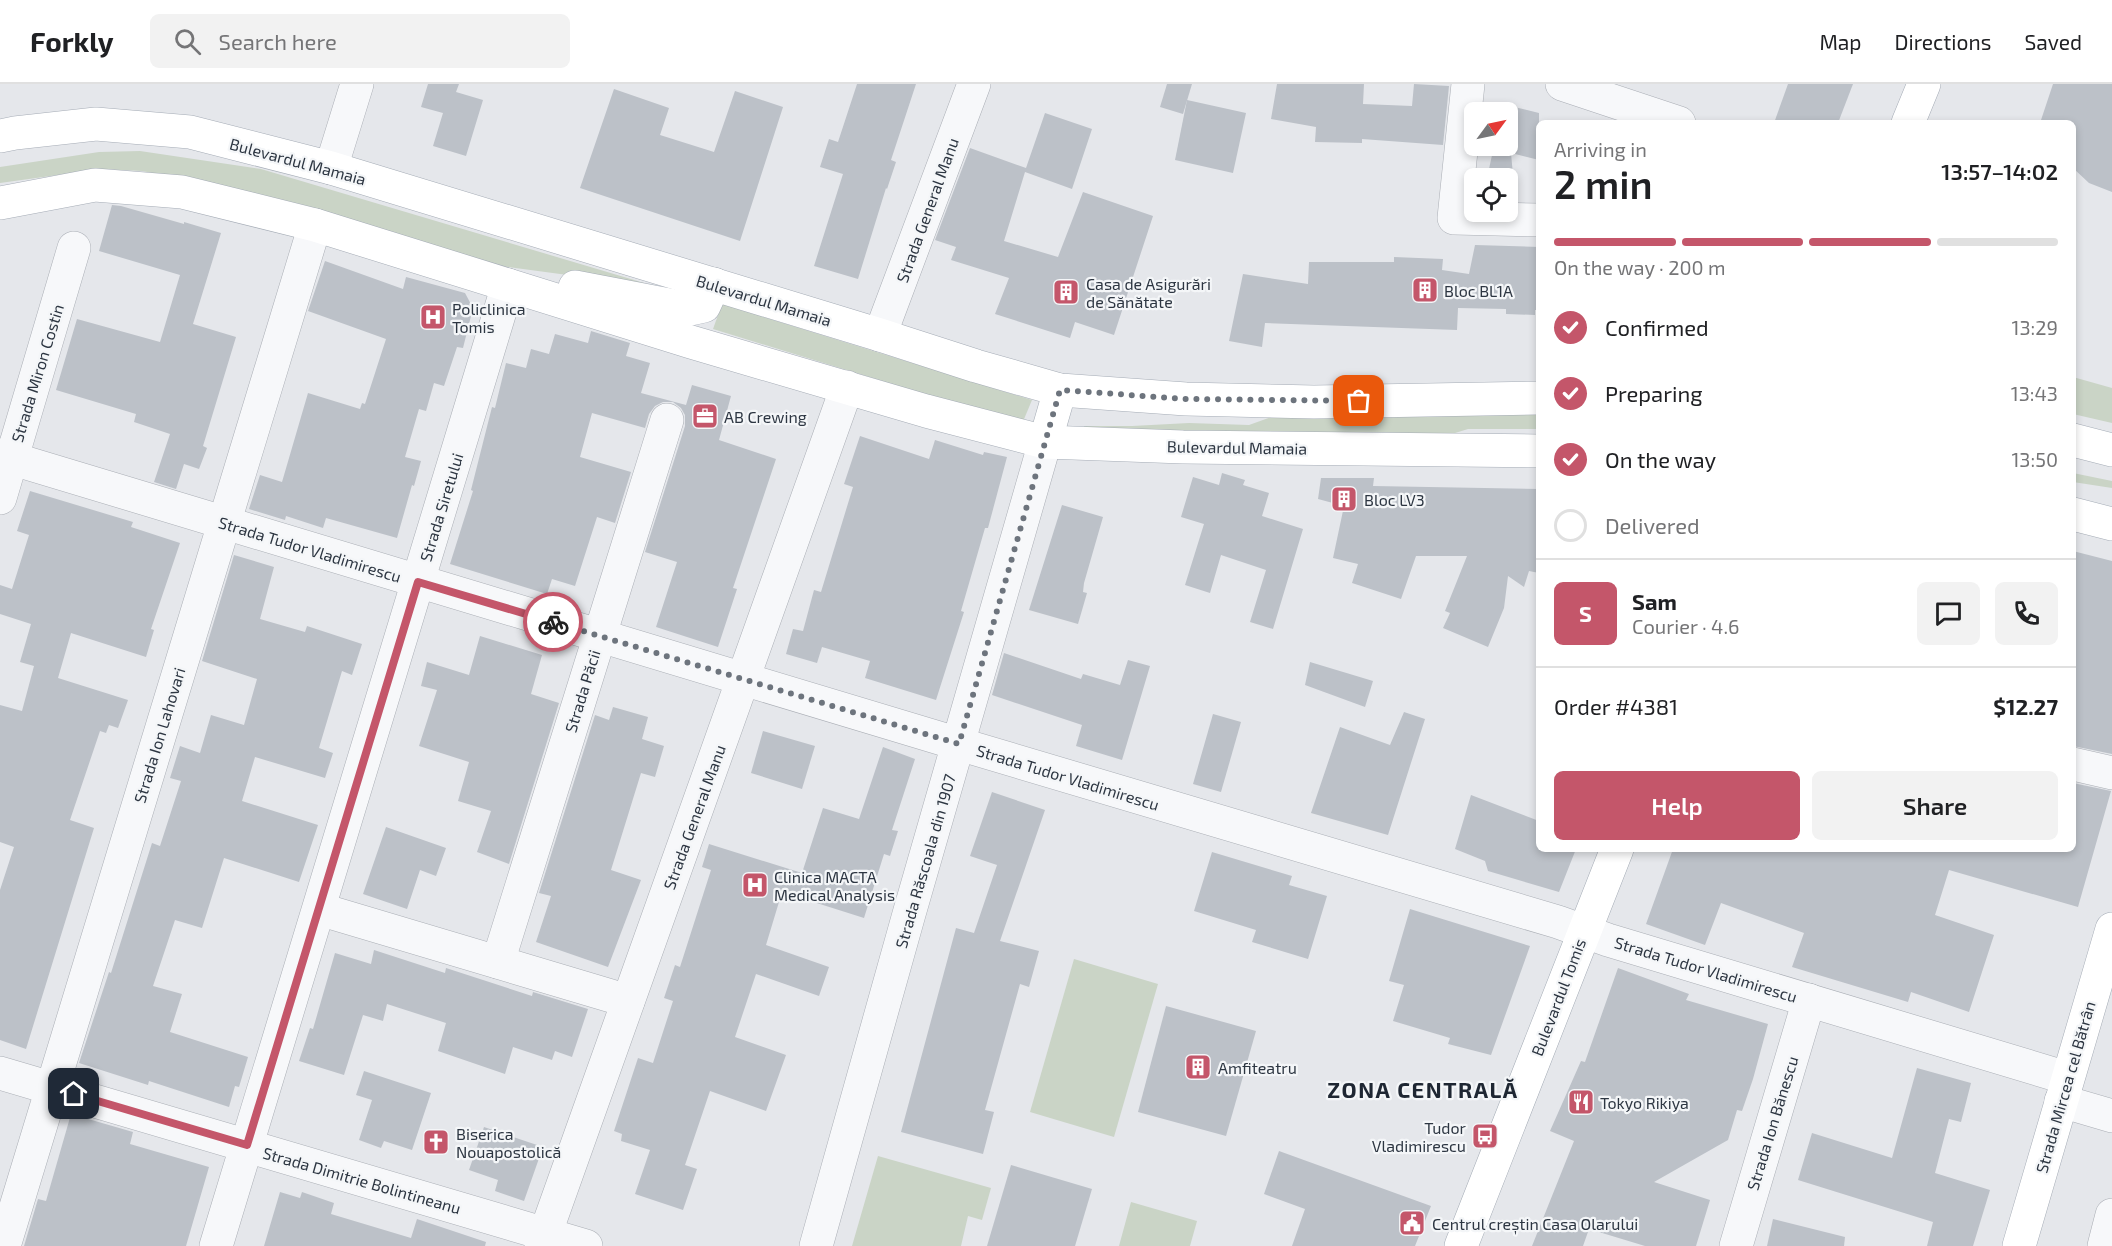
<!DOCTYPE html>
<html lang="en">
<head>
<meta charset="utf-8">
<style>
	body { margin:0; font-family:"Exo 2",sans-serif; background:#f2f2f2; color:#202124; height:100vh; display:flex; flex-direction:column; font-size:22px; white-space:nowrap }
	* { box-sizing:border-box; margin:0 }
	p { font-size:20px; color:#757577 }
	.icon { flex:none; width:33px; height:33px; fill:none; stroke:currentColor; stroke-width:2; stroke-linecap:round; stroke-linejoin:round }
	.map { position:relative; flex:1; overflow:hidden }
	.side { position:absolute; left:1536px; top:36px; width:540px; height:732px; display:flex; flex-direction:column; background:#fff; border-radius:9px; box-shadow:0 3px 9px #0003 }
	.side>* { flex:none }
	.needle { width:39px; rotate:57deg }
	.controls { position:absolute; left:1464px; top:18px; display:grid; gap:12px }
	.controls a { display:grid; place-items:center; width:54px; height:54px; border-radius:9px; background:#fff; box-shadow:0 3px 9px #0003; font-size:30px }
	.pin { position:absolute; display:grid; place-items:center; width:51px; height:51px; color:#fff; margin:-26px; border-radius:12px; box-shadow:0 3px 9px #0006 }
	.courier { position:absolute; display:grid; place-items:center; width:60px; height:60px; margin:-30px; border:4px solid #c4566a; border-radius:50%; background:#fff; color:#222; box-shadow:0 2px 8px #0007 }
	.headline em { font-style:normal; font-weight:600 }
	.headline div { display:flex; flex-direction:column-reverse }
	.headline { display:flex; align-items:center; justify-content:space-between; height:102px; padding:0 18px }
	h1 { font-size:39px; font-weight:600; line-height:45px }
	.bar { display:grid; grid-template-columns:repeat(4,1fr); gap:9px 6px; align-content:center; height:72px; padding:0 18px }
	.bar i { height:8px; border-radius:4px; background:#e0e0e0 }
	.bar .selected { background:#c4566a }
	.bar p { grid-column:span 4 }
	.line { display:flex; align-items:center; gap:15px; padding:0 18px; border-top:2px solid #e0e0e0 }
	.line div { flex:1 }
	.round { display:grid; place-items:center; flex:none; width:63px; height:63px; border-radius:9px; background:#f2f2f2 }
	ol { padding:0 18px; list-style:none }
	li { display:flex; align-items:center; gap:18px; height:66px }
	li p { margin-inline-start:auto }
	li .icon { padding:6px; border-radius:50%; background:#c4566a; color:#fff; stroke-width:4 }
	li:last-child { color:#757577 }
	li i { width:33px; height:33px; border:3px solid #e0e0e0; border-radius:50% }
	.button { display:flex; gap:12px; margin-top:auto; padding:12px 18px }
	.button a { flex:1; height:69px; border-radius:9px; background:#c4566a; color:#fff; font-size:24px; font-weight:600; line-height:69px; text-align:center }
	.button a+a { background:#f2f2f2; color:#202124 }
	header { display:flex; align-items:center; gap:36px; box-sizing:border-box; height:84px; padding:0 30px; background:#fff; border-bottom:2px solid #e0e0e0 }
	header strong { font-size:28px }
	nav { display:flex; gap:33px; margin-inline-start:auto; font-size:21px }
	.search { width:420px; height:54px; background:#f2f2f2; display:flex; align-items:center; gap:15px; box-sizing:border-box; padding:0 21px; border-radius:9px; color:#757577; font-size:22px }
	.map>svg:first-child { display:block }
	.green { fill:#cad4c6 }
	.building { fill:#bcc1c8 }
	.lines { fill:none; stroke-linecap:round; stroke-linejoin:round }
	.minor-casing { stroke:#aaaeb5; stroke-width:34 }
	.major-casing { stroke:#a5acb6; stroke-width:34 }
	.minor { stroke:#f7f8fa; stroke-width:33 }
	.major { stroke:#fff; stroke-width:33 }
	.done { stroke:#6d747d; stroke-width:6; stroke-dasharray:0 10.8 }
	.route { stroke:#c4566a; stroke-width:8 }
	.labels { text-anchor:middle; dominant-baseline:central; stroke-width:4.5; stroke-linejoin:round; paint-order:stroke }
	.street-label { font-size:16px; fill:#2d3642; stroke:#f4f6f8 }
	.poi-label { font-size:16px; fill:#2d3642; stroke:#f4f6f8; text-anchor:start }
	.district-label { font-size:22px; font-weight:bold; letter-spacing:1.5px; fill:#1f2733; stroke:#f4f6f8 }
</style>
</head>
<body>
<header>
<strong>Forkly</strong>
<div class="search"><svg class="icon" aria-label="search" viewBox="0 0 24 24"><circle cx="10" cy="10" r="6"/><path d="M15 15l6 6"/></svg>Search here</div>
<nav><a>Map</a><a>Directions</a><a>Saved</a></nav>
</header>
<div class="map">
<svg width="2112" height="1162" viewBox="0 0 2112 1162">
	<rect width="100%" height="100%" fill="#e5e7eb"/>
	<g class="green">
		<polygon points="140,67 261,85 698,215 590,194 494,181 252,109 142,87 101,85 0,99 0,83 99,68"/>
		<polygon points="722,220 1032,316 1022,340 713,245"/>
		<polygon points="2073,293 2112,304 2112,339 2073,330"/>
		<polygon points="1446,329 1539,331 1539,345 1468,345 1423,359 1084,347 1084,342 1132,342 1189,339 1249,341 1274,332"/>
		<polygon points="2073,389 2112,397 2112,404 2073,398"/>
		<polygon points="1074,875 1158,900 1114,1053 1030,1028"/>
		<polygon points="878,1072 991,1104 982,1136 968,1132 961,1162 852,1162"/>
		<polygon points="1131,1118 1197,1137 1190,1162 1119,1162"/>
	</g>
	<g class="building">
		<polygon points="428,0 459,0 456,8 483,16 466,72 433,62 443,29 421,23"/>
		<polygon points="857,0 916,0 891,76 896,78 887,105 886,104 858,195 814,182 843,90 820,83 829,55 838,58"/>
		<polygon points="1167,0 1192,0 1183,30 1160,23"/>
		<polygon points="1277,0 1364,0 1363,20 1412,22 1414,0 1449,2 1443,61 1362,55 1362,59 1315,58 1316,43 1271,35"/>
		<polygon points="1788,0 1853,0 1838,39 1774,39"/>
		<polygon points="2053,0 2112,0 2112,108 2089,99 2073,84 2073,39 2040,39"/>
		<polygon points="614,5 669,24 660,51 714,68 735,7 783,23 740,157 580,104"/>
		<polygon points="1187,16 1246,29 1233,89 1175,76"/>
		<polygon points="1502,20 1539,29 1539,76 1511,69 1515,113 1508,113 1508,94 1487,94 1494,62 1508,62 1508,28 1500,28"/>
		<polygon points="1045,29 1092,45 1072,105 1025,88 1004,157 1058,173 1083,108 1153,132 1114,251 1075,238 1070,254 995,230 1009,194 951,176 956,163 935,156 970,64 1026,84"/>
		<polygon points="112,121 121,122 184,140 184,138 221,149 193,240 236,253 203,362 207,364 199,385 184,380 176,405 154,398 170,350 134,338 136,330 56,306 77,235 160,258 180,191 99,167"/>
		<polygon points="1475,161 1539,163 1539,226 1535,226 1535,231 1506,230 1506,225 1458,224 1457,246 1265,239 1262,263 1229,257 1243,190 1308,200 1309,178 1394,178 1394,173 1443,175 1442,186 1469,190"/>
		<polygon points="325,177 403,205 406,193 465,209 473,224 463,264 457,263 444,302 434,299 426,327 419,325 405,373 421,377 414,402 412,401 397,454 326,434 323,444 286,432 285,436 249,425 260,391 282,398 308,309 360,325 362,319 365,320 386,255 308,227"/>
		<polygon points="591,247 630,259 626,272 650,279 641,309 686,321 692,301 731,312 719,356 776,375 733,504 737,505 718,563 656,543 677,478 645,468 685,342 685,331 681,324 673,318 663,318 655,322 649,330 645,344 592,329 580,373 631,388 615,439 597,433 575,502 552,495 547,510 450,480 473,407 471,406 492,323 495,324 506,279 526,284 531,265 549,270 555,250 588,259"/>
		<polygon points="860,352 929,375 935,356 983,371 984,368 1007,373 988,444 985,444 961,527 964,528 936,616 865,594 870,577 822,563 817,579 786,570 793,545 803,547 814,506 821,508 853,403 844,400"/>
		<polygon points="1222,389 1245,396 1243,401 1269,409 1262,432 1303,445 1273,545 1250,538 1266,486 1221,471 1210,509 1185,501 1204,440 1181,433 1193,393 1219,401"/>
		<polygon points="1321,394 1374,394 1373,402 1539,405 1539,489 1529,487 1524,503 1508,492 1504,524 1488,563 1443,544 1450,529 1445,527 1467,472 1416,472 1401,515 1352,499 1358,480 1333,474 1344,422 1318,415"/>
		<polygon points="30,407 133,438 131,443 180,459 151,545 154,546 146,573 71,549 58,594 128,616 118,644 109,641 106,649 100,647 70,736 94,744 26,965 0,956 0,806 14,763 0,758 0,621 22,627 34,582 20,578 31,540 0,530 0,501 12,505 29,451 17,447"/>
		<polygon points="1062,421 1103,433 1084,499 1083,508 1087,509 1078,540 1029,526"/>
		<polygon points="2073,467 2112,477 2112,670 2073,662"/>
		<polygon points="234,471 274,483 260,535 305,548 307,542 362,560 352,591 342,587 319,664 333,669 325,694 255,673 242,717 318,741 299,798 224,774 202,844 175,836 153,902 182,910 170,948 248,973 239,1003 235,1002 229,1023 149,997 148,1001 79,979 109,888 111,889 152,759 160,762 181,697 170,694 180,662 200,669 211,631 244,641 257,595 202,577"/>
		<polygon points="480,552 542,571 531,610 559,619 509,780 477,768 491,727 458,717 469,678 419,662 437,606 421,602 427,578 469,591"/>
		<polygon points="1004,569 1081,595 1083,590 1120,601 1128,576 1150,582 1122,676 1076,662 1082,641 992,611"/>
		<polygon points="1310,578 1373,597 1365,623 1305,601"/>
		<polygon points="613,623 648,633 642,655 664,662 655,693 641,689 611,786 641,796 608,883 536,858 551,812 539,809 595,631 609,636"/>
		<polygon points="1404,628 1425,635 1388,751 1311,729 1340,643 1390,661"/>
		<polygon points="1213,630 1241,638 1221,708 1193,700"/>
		<polygon points="763,647 815,662 802,705 751,689"/>
		<polygon points="883,663 915,675 892,746 898,747 890,772 884,770 864,834 782,808 766,861 829,883 819,912 756,890 735,953 786,971 766,1027 710,1007 685,1081 697,1085 683,1126 635,1110 650,1066 621,1057 622,1050 614,1047 638,974 653,979 673,917 664,914 675,881 680,883 711,786 702,783 709,760 802,789 823,724 859,735"/>
		<polygon points="2073,699 2111,707 2078,823 1949,786 1935,831 1994,851 1969,928 1911,908 1908,918 1792,883 1804,849 1721,819 1705,861 1646,840 1673,765 2073,765"/>
		<polygon points="992,708 1045,726 1000,857 1039,867 1029,903 1020,900 985,1026 994,1028 983,1070 901,1048 956,844 974,849 997,781 970,772"/>
		<polygon points="1471,711 1539,737 1539,765 1576,765 1559,808 1488,787 1485,777 1455,765"/>
		<polygon points="386,743 446,764 436,792 420,786 407,825 363,810"/>
		<polygon points="1212,768 1292,792 1289,801 1327,812 1308,875 1252,858 1256,846 1194,827"/>
		<polygon points="1410,825 1530,862 1491,971 1448,960 1450,954 1393,937 1404,901 1389,897"/>
		<polygon points="374,866 445,889 446,884 532,912 533,908 588,925 572,973 555,967 552,976 513,963 505,990 438,967 446,939 387,920 383,937 363,931 344,991 299,977 310,944 313,945 335,869 371,880"/>
		<polygon points="1618,884 1689,910 1686,916 1768,940 1753,995 1742,1027 1737,1026 1728,1056 1654,1098 1710,1116 1696,1162 1645,1162 1589,1145 1583,1162 1532,1162 1574,1057 1550,1047 1581,977 1585,978"/>
		<polygon points="1166,922 1256,947 1226,1052 1138,1028"/>
		<polygon points="1917,984 1971,999 1961,1038 1949,1035 1935,1089 1990,1106 1973,1162 1927,1162 1933,1138 1798,1096 1812,1049 1892,1074"/>
		<polygon points="364,987 431,1009 412,1066 384,1057 381,1064 359,1056 372,1016 356,1011"/>
		<polygon points="71,1030 133,1048 130,1060 209,1083 186,1162 24,1162 38,1115 46,1117"/>
		<polygon points="484,1043 543,1063 524,1117 495,1107 498,1096 469,1086"/>
		<polygon points="1279,1067 1431,1122 1415,1162 1292,1162 1305,1125 1264,1110"/>
		<polygon points="1011,1081 1092,1105 1075,1162 987,1162"/>
		<polygon points="280,1108 300,1114 302,1108 334,1119 331,1130 411,1154 417,1135 486,1158 485,1162 264,1162"/>
		<polygon points="1773,1135 1845,1153 1844,1162 1767,1162"/>
	</g>
	<g class="lines">
		<defs>
			<g id="minor">
				<polyline points="1468,0 1454,134 1539,136"/>
				<polyline points="1562,0 1679,39"/>
				<polyline points="331,84 357,0"/>
				<polyline points="880,251 974,0"/>
				<polyline points="0,371 959,660 1558,838 1608,856 2067,994"/>
				<polyline points="0,414 74,164"/>
				<polyline points="2073,680 2112,689"/>
				<polyline points="319,825 628,917"/>
				<polyline points="498,878 667,336"/>
				<polyline points="0,989 586,1162"/>
				<polyline points="2061,1017 2112,1032"/>
				<polyline points="4,1162 315,141"/>
				<polyline points="216,1162 508,201"/>
				<polyline points="541,1162 847,303"/>
				<polyline points="816,1162 909,830 1045,358"/>
				<polyline points="1736,1162 1809,916"/>
				<polyline points="2104,1162 2112,1131"/>
			</g>
			<g id="major">
				<polyline points="1908,39 1924,0"/>
				<polyline points="0,52 15,49 96,40 190,48 331,84 880,251 976,282 1060,306 1186,315 1314,318 1539,314"/>
				<polyline points="0,119 95,101 182,108 315,141 691,258 926,327 1045,358 1183,363 1539,367"/>
				<polyline points="575,203 690,225 704,222 714,200"/>
				<polyline points="2073,356 2112,366"/>
				<polyline points="1045,358 1060,306"/>
				<polyline points="2073,430 2112,440"/>
				<polyline points="1461,1162 1617,765"/>
				<polyline points="2019,1162 2112,845"/>
			</g>
		</defs>
		<use href="#minor" class="minor-casing"/>
		<use href="#major" class="major-casing"/>
		<use href="#minor" class="minor"/>
		<use href="#major" class="major"/>
	</g>
	<g class="lines">
		<polyline class="done" points="553,538 959,660 1060,306 1186,315 1359,317"/>
		<polyline class="route" points="74,1010 247,1061 418,498 553,538"/>
	</g>
	<defs>
		<symbol id="building-square" viewBox="-11 -11 22 22"><rect x="-9" y="-9" width="18" height="18" rx="4" fill="#c4566a" stroke="#f4f6f8"/><path d="M-4-6H4V6H1V3H-1V6H-4ZM-2.5-4.3h1.7v1.8h-1.7ZM.8-4.3h1.7v1.8H.8ZM-2.5-1h1.7V.8h-1.7ZM.8-1h1.7V.8H.8Z" fill="#fff"/></symbol>
		<symbol id="hospital-square" viewBox="-11 -11 22 22"><rect x="-9" y="-9" width="18" height="18" rx="4" fill="#c4566a" stroke="#f4f6f8"/><path d="M-5-5h3v3.5h4V-5h3V5h-3V1.5h-4V5h-3Z" fill="#fff"/></symbol>
		<symbol id="office-square" viewBox="-11 -11 22 22"><rect x="-9" y="-9" width="18" height="18" rx="4" fill="#c4566a" stroke="#f4f6f8"/><path d="M-6-3h4V-5.5h4V-3h4V5H-6ZM-1-4.5V-3h2v-1.5ZM-6 0V1H6V0Z" fill="#fff"/></symbol>
		<symbol id="restaurant-square" viewBox="-11 -11 22 22"><rect x="-9" y="-9" width="18" height="18" rx="4" fill="#c4566a" stroke="#f4f6f8"/><path d="M-5-6h1v4h1v-4h1v4h1v-4h1v5L-1.5 .5V6h-2V.5L-5-1ZM5-6V6H3V1.5H1.5Q1.5-4 5-6Z" fill="#fff"/></symbol>
		<symbol id="bus-square" viewBox="-11 -11 22 22"><rect x="-9" y="-9" width="18" height="18" rx="4" fill="#c4566a" stroke="#f4f6f8"/><path d="M-5-6H5V4H4V6H2V4H-2V6H-4V4H-5ZM-3.5-4V0h7V-4ZM-3.5 1.2v1.5H-2V1.2ZM2 1.2v1.5H3.5V1.2Z" fill="#fff"/></symbol>
		<symbol id="church-square" viewBox="-11 -11 22 22"><rect x="-9" y="-9" width="18" height="18" rx="4" fill="#c4566a" stroke="#f4f6f8"/><path d="M-1.2-6h2.4v3.5h3.3v2.4h-3.3V6h-2.4V-.1h-3.3v-2.4h3.3Z" fill="#fff"/></symbol>
		<symbol id="civic-square" viewBox="-11 -11 22 22"><rect x="-9" y="-9" width="18" height="18" rx="4" fill="#c4566a" stroke="#f4f6f8"/><path d="M-.6-6.5H3V-4.5H.6V-3L4-1V1h2V6H-6V1h2V-1L-.6-3ZM-1.2 2.5V6h2.4V2.5Z" fill="#fff"/></symbol>
	</defs>
	<g fill-rule="evenodd">
		<use href="#building-square" x="1410" y="191" width="30" height="30"/>
		<use href="#building-square" x="1051" y="193" width="30" height="30"/>
		<use href="#hospital-square" x="418" y="218" width="30" height="30"/>
		<use href="#office-square" x="690" y="317" width="30" height="30"/>
		<use href="#building-square" x="1329" y="400" width="30" height="30"/>
		<use href="#hospital-square" x="740" y="786" width="30" height="30"/>
		<use href="#building-square" x="1183" y="968" width="30" height="30"/>
		<use href="#restaurant-square" x="1566" y="1003" width="30" height="30"/>
		<use href="#bus-square" x="1470" y="1037" width="30" height="30"/>
		<use href="#church-square" x="421" y="1043" width="30" height="30"/>
		<use href="#civic-square" x="1397" y="1124" width="30" height="30"/>
	</g>
	<g class="labels">
		<g class="street-label">
			<text transform="translate(298 77) rotate(15)">Bulevardul Mamaia</text>
			<text transform="translate(927 126) rotate(-70)">Strada General Manu</text>
			<text transform="translate(764 216) rotate(17)">Bulevardul Mamaia</text>
			<text transform="translate(37 289) rotate(-73)">Strada Miron Costin</text>
			<text transform="translate(1237 363) rotate(1)">Bulevardul Mamaia</text>
			<text transform="translate(441 423) rotate(-73)">Strada Siretului</text>
			<text transform="translate(310 465) rotate(17)">Strada Tudor Vladimirescu</text>
			<text transform="translate(582 607) rotate(-73)">Strada Păcii</text>
			<text transform="translate(159 651) rotate(-73)">Strada Ion Lahovari</text>
			<text transform="translate(1068 693) rotate(17)">Strada Tudor Vladimirescu</text>
			<text transform="translate(694 733) rotate(-70)">Strada General Manu</text>
			<text transform="translate(925 777) rotate(-74)">Strada Răscoala din 1907</text>
			<text transform="translate(1706 885) rotate(17)">Strada Tudor Vladimirescu</text>
			<text transform="translate(1558 913) rotate(-69)">Bulevardul Tomis</text>
			<text transform="translate(2065 1003) rotate(-74)">Strada Mircea cel Bătrân</text>
			<text transform="translate(1772 1039) rotate(-73)">Strada Ion Bănescu</text>
			<text transform="translate(362 1096) rotate(16)">Strada Dimitrie Bolintineanu</text>
		</g>
		<g class="poi-label">
			<text x="1086" y="199">Casa de Asigurări<tspan x="1086" dy="18">de Sănătate</tspan></text>
			<text x="1444" y="206">Bloc BL1A</text>
			<text x="452" y="224">Policlinica<tspan x="452" dy="18">Tomis</tspan></text>
			<text x="724" y="332">AB Crewing</text>
			<text x="1364" y="415">Bloc LV3</text>
			<text x="774" y="792">Clinica MACTA<tspan x="774" dy="18">Medical Analysis</tspan></text>
			<text x="1218" y="983">Amfiteatru</text>
			<text x="1600" y="1018">Tokyo Rikiya</text>
			<text x="1466" y="1043" text-anchor="end">Tudor<tspan x="1466" dy="18">Vladimirescu</tspan></text>
			<text x="456" y="1049">Biserica<tspan x="456" dy="18">Nouapostolică</tspan></text>
			<text x="1432" y="1139">Centrul creștin Casa Olarului</text>
		</g>
		<g class="district-label">
			<text x="1423" y="1005">ZONA CENTRALĂ</text>
		</g>
	</g>
</svg>
<div class="controls">
<a><svg class="needle" viewBox="-14 -14 28 28"><path d="M0-13l5 13h-10z" fill="#e53935"/><path d="M0 13l5-13h-10z" fill="#757577"/></svg></a>
<a><svg class="icon" aria-label="locate" viewBox="0 0 24 24"><circle cx="12" cy="12" r="6"/><path d="M12 2v4M12 18v4M2 12h4M18 12h4"/></svg></a>
</div>
<div class="pin" style="left:1359px;top:317px;background:#ea580c"><svg class="icon" aria-label="bag" viewBox="0 0 24 24"><path d="M5 8h14l-1 12H6zM9 8a3 3 0 0 1 6 0"/></svg></div>
<div class="pin" style="left:74px;top:1010px;background:#1f2937"><svg class="icon" aria-label="home" viewBox="0 0 24 24"><path d="M3 11l9-7 9 7M6 9v11h12V9"/></svg></div>
<div class="courier" style="left:553px;top:538px"><svg class="icon" aria-label="bike" viewBox="0 0 24 24"><circle cx="6" cy="16" r="4"/><circle cx="18" cy="16" r="4"/><path d="M6 16l4-8h5l3 8M10 8l3 8H6M13 5h3"/></svg></div>
<section class="side">
<div class="headline"><div><h1>2 min</h1><p>Arriving in</p></div><em>13:57–14:02</em></div>
<div class="bar"><i class="selected"></i><i class="selected"></i><i class="selected"></i><i></i><p>On the way · 200 m</p></div>
<ol>
<li><svg class="icon" aria-label="check" viewBox="0 0 24 24"><path d="M5 12l5 5 9-10"/></svg>Confirmed<p>13:29</p></li>
<li><svg class="icon" aria-label="check" viewBox="0 0 24 24"><path d="M5 12l5 5 9-10"/></svg>Preparing<p>13:43</p></li>
<li><svg class="icon" aria-label="check" viewBox="0 0 24 24"><path d="M5 12l5 5 9-10"/></svg>On the way<p>13:50</p></li>
<li><i></i>Delivered</li>
</ol>
<div class="line" style="height:108px"><b class="round" style="background:#c4566a;color:#fff">S</b><div><b>Sam</b><p>Courier · 4.6</p></div><a class="round"><svg class="icon" aria-label="chat" viewBox="0 0 24 24"><path d="M4 5h16v11H9l-5 4z"/></svg></a><a class="round"><svg class="icon" aria-label="phone" viewBox="0 0 24 24"><path d="M5 4h4l2 5-3 2q2 4 5 5l2-3 5 2v4C11 20 4 13 5 4z"/></svg></a></div>
<div class="line" style="height:78px"><div>Order #4381</div><b>$12.27</b></div>
<div class="button"><a>Help</a><a>Share</a></div>
</section>
</div>
</body>
</html>
